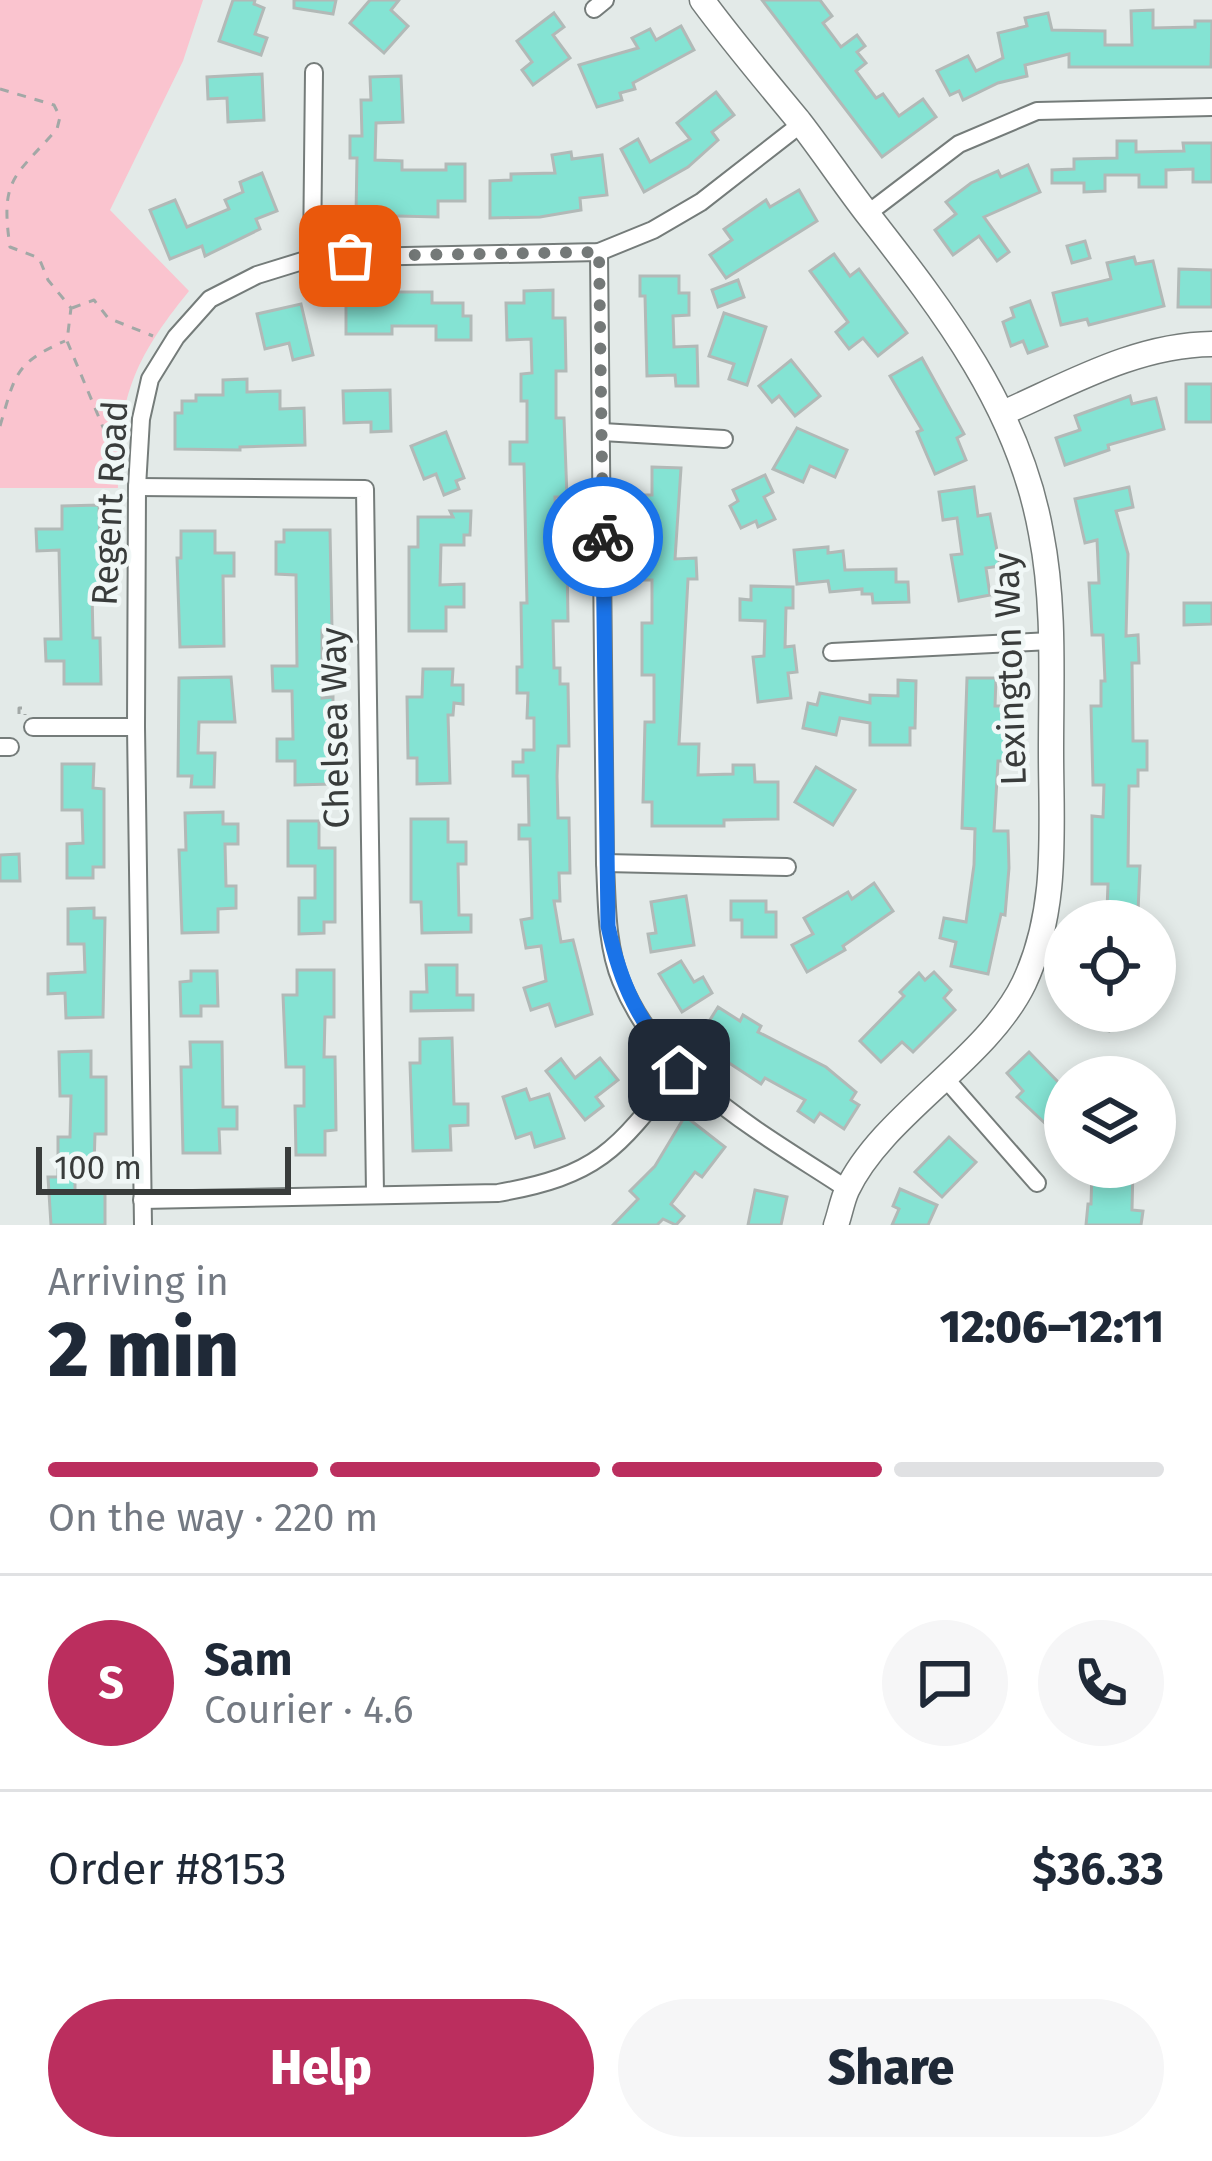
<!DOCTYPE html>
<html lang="en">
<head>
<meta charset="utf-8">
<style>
	body { margin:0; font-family:"Fira Sans",sans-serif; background:#f6f6f7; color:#1f2937; height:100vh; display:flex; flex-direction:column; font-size:45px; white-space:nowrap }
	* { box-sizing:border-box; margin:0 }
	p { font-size:39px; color:#747a83 }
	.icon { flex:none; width:66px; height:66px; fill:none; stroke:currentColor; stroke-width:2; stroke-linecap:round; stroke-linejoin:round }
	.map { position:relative; height:1225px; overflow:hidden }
	.side { display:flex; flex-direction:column; background:#fff; flex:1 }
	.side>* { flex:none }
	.buttons { position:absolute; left:1044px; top:900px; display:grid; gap:24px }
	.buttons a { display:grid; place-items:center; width:132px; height:132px; border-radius:50%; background:#fff; box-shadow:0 6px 18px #0003; font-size:60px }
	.scale { position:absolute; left:36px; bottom:30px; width:255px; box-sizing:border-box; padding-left:12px; border:6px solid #393c3b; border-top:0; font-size:33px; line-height:42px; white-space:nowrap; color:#393c3b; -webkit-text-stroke:9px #f0f7f6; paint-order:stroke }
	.pin { position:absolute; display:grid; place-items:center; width:102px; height:102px; color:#fff; margin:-51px; border-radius:24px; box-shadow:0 6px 18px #0006 }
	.courier { position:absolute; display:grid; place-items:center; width:120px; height:120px; margin:-60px; border:9px solid #1a73e8; border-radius:50%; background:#fff; color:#222; box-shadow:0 3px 15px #0007 }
	.overview em { font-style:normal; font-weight:800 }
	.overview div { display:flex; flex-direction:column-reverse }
	.overview { display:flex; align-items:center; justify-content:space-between; height:204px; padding:0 48px }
	h1 { font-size:78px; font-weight:800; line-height:90px }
	.bar { display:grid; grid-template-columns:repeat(4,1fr); gap:18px 12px; align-content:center; height:144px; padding:0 48px }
	.bar i { height:15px; border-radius:9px; background:#e0e1e3 }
	.bar .active { background:#bb2e5e }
	.bar p { grid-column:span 4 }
	.line { display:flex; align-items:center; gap:30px; padding:0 48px; border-top:3px solid #e0e1e3 }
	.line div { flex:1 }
	.round { display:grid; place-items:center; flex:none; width:126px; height:126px; border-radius:63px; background:#f6f6f7 }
	.cta { display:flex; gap:24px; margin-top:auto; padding:24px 48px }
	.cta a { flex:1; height:138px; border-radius:72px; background:#bb2e5e; color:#fff; font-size:48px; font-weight:800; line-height:138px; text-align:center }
	.cta a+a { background:#f6f6f7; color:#1f2937 }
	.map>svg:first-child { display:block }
	.green { fill:#fac4cf }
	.building { fill:#84e3d3; stroke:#b2b9b7; stroke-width:3 }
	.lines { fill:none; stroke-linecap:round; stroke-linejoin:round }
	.street-casing { stroke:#757c7a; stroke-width:20 }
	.secondary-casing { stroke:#757c7a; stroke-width:27 }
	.path { stroke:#a2a8a6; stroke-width:3; stroke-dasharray:9 9; stroke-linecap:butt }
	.street { stroke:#fff; stroke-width:16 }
	.secondary { stroke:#fff; stroke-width:24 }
	.done { stroke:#747978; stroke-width:12; stroke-dasharray:0 21.6 }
	.route { stroke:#1a73e8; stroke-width:15 }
	.labels { text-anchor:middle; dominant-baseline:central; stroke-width:9; stroke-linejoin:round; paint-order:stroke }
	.street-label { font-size:36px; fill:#393c3b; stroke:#f0f7f6 }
</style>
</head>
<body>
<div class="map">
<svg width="1212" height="1225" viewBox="0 0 1212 1225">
	<rect width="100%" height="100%" fill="#e3eae8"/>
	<path class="green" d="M0 0H203L183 61 110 210 189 291C133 360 118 398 118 488H0Z"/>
	<g class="building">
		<polygon points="233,0 255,0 254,4 264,8 255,34 267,38 261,55 219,41"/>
		<polygon points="294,0 336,0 333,14 294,8"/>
		<polygon points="370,0 399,0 391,10 408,26 384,53 350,23"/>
		<polygon points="762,0 820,0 832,16 823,23 841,47 857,35 865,46 857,52 866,63 856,71 876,98 883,94 899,116 923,99 936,117 882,157"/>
		<polygon points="1153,10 1153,28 1195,27 1195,21 1212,21 1211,67 1069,67 1069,54 1025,65 1027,76 998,83 963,100 959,91 950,95 937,71 968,56 976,71 1003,58 998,33 1027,26 1025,18 1048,13 1052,30 1105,31 1105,45 1132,45 1131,11"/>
		<polygon points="554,13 564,27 553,35 570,58 533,85 522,70 532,62 517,41"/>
		<polygon points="681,26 694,50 633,83 635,89 620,93 622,100 597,107 579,65 638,48 632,38 650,29 656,40"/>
		<polygon points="262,74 264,120 228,122 227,98 208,99 207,77"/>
		<polygon points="401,76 403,122 376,123 375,160 402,161 402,170 446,170 446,164 465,164 465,201 438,201 438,217 356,215 357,158 350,158 350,136 362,136 361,100 371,100 370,77"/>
		<polygon points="716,92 734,115 712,132 718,140 688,167 644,192 621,149 638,139 650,162 690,139 677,123"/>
		<polygon points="1117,141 1136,141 1136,152 1184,151 1183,143 1212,143 1212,182 1193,182 1193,169 1166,170 1166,187 1139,187 1139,175 1105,175 1105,191 1084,192 1084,183 1052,183 1052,170 1074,169 1074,159 1117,158"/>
		<polygon points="571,152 572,159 602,155 607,195 580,198 581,210 540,217 490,218 490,181 511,180 511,174 555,173 552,155"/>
		<polygon points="1028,165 1040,192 984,217 1009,252 997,261 979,236 953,255 935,230 956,214 946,202 971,183 998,171 1001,177"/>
		<polygon points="262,173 277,211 256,219 260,229 205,256 202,246 170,259 150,210 175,200 187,227 229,209 225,200 243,192 240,182"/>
		<polygon points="799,190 817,221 726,278 710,255 732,240 724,229 766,200 770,207"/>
		<polygon points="1085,241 1090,258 1072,263 1067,246"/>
		<polygon points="834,254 850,276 859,269 907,333 878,356 863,338 849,349 836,332 848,322 810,271"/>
		<polygon points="1134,257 1136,264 1153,261 1164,306 1089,325 1087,319 1061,325 1053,293 1111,279 1107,263"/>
		<polygon points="1179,269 1212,270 1212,307 1178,307"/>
		<polygon points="640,276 679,276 679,293 689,293 689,315 673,316 674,347 697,346 698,386 676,386 675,375 647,376 645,296 640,296"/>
		<polygon points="738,280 744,297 718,307 712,290"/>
		<polygon points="553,290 553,318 565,318 566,371 556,371 556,418 564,418 567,497 555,497 558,555 567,555 568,621 553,621 554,668 560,668 560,684 568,684 569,746 558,746 557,776 558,818 569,818 570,873 559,873 560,901 554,901 561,942 573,940 592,1014 556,1026 549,1004 531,1010 524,988 546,981 541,946 526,948 521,920 532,918 530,839 519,839 519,825 529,825 528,776 513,776 513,762 523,762 523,750 534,750 534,718 527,718 528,693 517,693 517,667 522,667 521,603 527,603 524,464 510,464 510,442 527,442 527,401 521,401 521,374 532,373 531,339 507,340 506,303 524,303 524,291"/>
		<polygon points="370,292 432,292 432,303 463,303 463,316 471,316 471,340 436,340 436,326 392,326 392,334 346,334 346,302 370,302"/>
		<polygon points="1030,301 1047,346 1028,353 1023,341 1011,346 1003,322 1014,317 1011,308"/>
		<polygon points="301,304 313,355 293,360 289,343 265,349 257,314"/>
		<polygon points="724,313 766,327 747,385 729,379 734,364 709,356"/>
		<polygon points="922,358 964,434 957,438 966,460 935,474 917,432 922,430 890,376"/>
		<polygon points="791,360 820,396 795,416 779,396 772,402 759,386"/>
		<polygon points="247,379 247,392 280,391 280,409 304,408 305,445 240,447 240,450 175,449 175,413 182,413 182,401 196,401 196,395 223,395 223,380"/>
		<rect x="1186" y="384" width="26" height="38"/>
		<polygon points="390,390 391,431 371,432 371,422 344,423 343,391"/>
		<polygon points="1130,396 1132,404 1156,398 1164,429 1108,445 1109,450 1065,465 1056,438 1080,430 1075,416"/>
		<polygon points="797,428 847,450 835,477 810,466 803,482 773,469"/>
		<polygon points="446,432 464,478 456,481 459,489 444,495 436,474 424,479 411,446"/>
		<polygon points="652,467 681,468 675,559 696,558 697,579 688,579 679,744 699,744 698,775 733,774 733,765 754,765 755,782 778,782 778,819 724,820 724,826 652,826 652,802 643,802 645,722 654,722 654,675 642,675 642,623 652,623 652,580 641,580 640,531 641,495 652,495"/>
		<polygon points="765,475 773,492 764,497 775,519 758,527 756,521 741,528 730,506 738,501 733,490"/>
		<polygon points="974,487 978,516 990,514 1000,566 986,568 990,595 959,601 951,555 962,554 957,518 943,520 939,492"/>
		<polygon points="1129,487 1133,507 1116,511 1128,554 1126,636 1138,635 1139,663 1132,663 1133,741 1147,741 1147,770 1138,770 1138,786 1129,786 1128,866 1140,866 1138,911 1107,910 1108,884 1092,884 1092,816 1103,817 1104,785 1093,785 1091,706 1101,706 1101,681 1105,681 1103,635 1092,635 1089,583 1099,583 1097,540 1085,543 1075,499"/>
		<polygon points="99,505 101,591 92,592 93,638 100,638 101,684 64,684 64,661 46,661 45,639 61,639 59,550 37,551 36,529 62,529 62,506"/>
		<polygon points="450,511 471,511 470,535 464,535 464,545 441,545 440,585 464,584 464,607 446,607 446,631 409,631 409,547 418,547 418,517 453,517"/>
		<polygon points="284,530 330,530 332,629 322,630 322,698 333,697 332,784 295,785 295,761 277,761 277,739 293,739 292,691 273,691 272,666 297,666 296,575 276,574 276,542 284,542"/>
		<polygon points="181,531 215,531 215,553 234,553 234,576 223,576 224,646 180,647 177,558 181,558"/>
		<polygon points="828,547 828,553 843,551 845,570 896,569 896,582 908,582 909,602 873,603 872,594 862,594 862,589 830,592 828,581 797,584 794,550"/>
		<polygon points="751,586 793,587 793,608 786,608 785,647 794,646 797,672 788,673 791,698 758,702 753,657 764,656 765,621 740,620 740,599 751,600"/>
		<polygon points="1184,603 1212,603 1212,624 1184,625"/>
		<polygon points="423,669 453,669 452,685 463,685 463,704 454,703 453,715 448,715 450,783 417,784 417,758 408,758 407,697 422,697"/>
		<polygon points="231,677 235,722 199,722 198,753 215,753 214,787 191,787 192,776 178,776 179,678"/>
		<polygon points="967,678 996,678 995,706 1007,706 1007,761 998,761 994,831 1008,831 1009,868 1005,915 1001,914 988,974 951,966 956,942 940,938 944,918 966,922 974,865 975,829 962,828"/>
		<polygon points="898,680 916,681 915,728 910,728 910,745 870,745 870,723 840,718 836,735 803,728 808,703 817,705 820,693 870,703 870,695 898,696"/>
		<polygon points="62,764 94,764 93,788 104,789 104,867 93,867 93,878 67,878 67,844 83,843 82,810 62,810"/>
		<polygon points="816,767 855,790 833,825 795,802"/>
		<polygon points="223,812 223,824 238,824 238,844 225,844 226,886 236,886 236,908 218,909 218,932 182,933 179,850 186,850 185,813"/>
		<polygon points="411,819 448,819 448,842 466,842 466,864 458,864 459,915 471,915 471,932 422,933 421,902 411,902"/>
		<polygon points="288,821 319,821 319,848 335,848 335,922 324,922 324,933 299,934 299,898 315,898 315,866 288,866"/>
		<polygon points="19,854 20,881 0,881 0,855"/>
		<polygon points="874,883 893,911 843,946 845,950 807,972 792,945 813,934 804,918 848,892 852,899"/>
		<polygon points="686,896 694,945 651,952 648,934 656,933 651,902"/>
		<polygon points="731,901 766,901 766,912 776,912 776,937 742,937 742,920 731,920"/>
		<polygon points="94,908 94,918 105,918 103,1017 66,1018 65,993 48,994 48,974 85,972 84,944 68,944 68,909"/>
		<polygon points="681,961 694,982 703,977 712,993 682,1012 659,974"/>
		<polygon points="426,965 457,965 457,995 473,995 473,1010 411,1011 411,992 427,992"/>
		<polygon points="297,970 334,970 334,1017 325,1017 324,1057 335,1057 336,1130 325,1131 325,1155 296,1155 295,1106 304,1106 304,1067 286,1067 283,995 297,995"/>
		<polygon points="191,971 217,971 218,1006 201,1006 201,1016 181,1016 180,982 191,981"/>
		<polygon points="934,972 951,990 944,998 955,1010 913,1052 902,1042 881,1062 860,1041 904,996 900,992 919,973 925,980"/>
		<polygon points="718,1007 740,1021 743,1015 761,1026 758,1032 826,1067 856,1092 851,1100 859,1105 844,1129 820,1113 814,1122 798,1111 805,1100 765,1078 761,1084 717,1055 724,1044 703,1031"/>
		<polygon points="1082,1011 1115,1011 1109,1031 1079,1023"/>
		<polygon points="452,1038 454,1104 468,1104 468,1125 450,1126 451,1150 413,1151 410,1063 420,1063 420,1039"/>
		<polygon points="190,1042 222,1042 223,1107 237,1107 237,1129 219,1129 220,1153 183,1153 181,1067 191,1067"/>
		<polygon points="91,1051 91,1077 106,1077 106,1134 95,1134 94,1165 75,1164 75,1193 105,1193 105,1225 51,1225 48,1177 58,1177 58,1137 70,1137 71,1096 60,1096 59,1052"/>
		<polygon points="1029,1052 1061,1085 1052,1094 1065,1108 1065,1142 1017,1097 1023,1091 1007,1073"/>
		<polygon points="600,1058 618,1080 596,1097 603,1106 585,1120 546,1071 561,1059 575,1078"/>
		<polygon points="526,1089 530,1100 549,1094 564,1138 535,1147 531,1133 516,1138 503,1097"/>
		<polygon points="685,1116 725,1147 702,1177 695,1172 671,1204 684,1216 676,1225 663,1219 657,1225 613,1225 638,1199 630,1191 655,1166"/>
		<polygon points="949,1137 976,1162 942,1197 915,1172"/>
		<polygon points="1101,1167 1133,1167 1132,1210 1143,1211 1141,1225 1086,1225 1088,1204 1091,1204 1092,1171 1101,1171"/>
		<polygon points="900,1189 937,1205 928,1225 892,1225 899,1209 893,1206"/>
		<polygon points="755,1190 787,1197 781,1225 748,1225"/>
	</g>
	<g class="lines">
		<defs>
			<g id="street">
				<polyline points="594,9 605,0"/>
				<polyline points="867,214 959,144 1037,111 1212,107"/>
				<path d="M599 252 605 863C607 902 606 945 621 981 661 1080 762 1133 847 1189"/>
				<polyline points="312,258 314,72"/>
				<polyline points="602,432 724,439"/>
				<polyline points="137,487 365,489 375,1193"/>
				<polyline points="832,652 1051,641"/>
				<polyline points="33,727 136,727"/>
				<polyline points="0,747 10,747"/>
				<polyline points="605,863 787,867"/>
				<polyline points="945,1078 1037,1183"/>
				<path d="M142 1200 498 1193C600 1175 618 1149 679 1070"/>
				<polyline points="143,1225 136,727 137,487 141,419 150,379 176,337 210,299 257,275 312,258 599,252 653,230 701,202 801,124"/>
			</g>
			<g id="secondary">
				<path d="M702 0C733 42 766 81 799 121 823 152 845 185 869 216 944 312 1019 409 1041 533 1055 604 1051 678 1051 751 1051 830 1059 909 1024 983 987 1060 882 1115 847 1190 842 1201 840 1214 836 1225"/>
				<path d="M1003 413C1071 383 1136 345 1212 344"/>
			</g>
		</defs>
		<use href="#street" class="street-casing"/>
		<use href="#secondary" class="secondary-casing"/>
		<g class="path">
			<path d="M0 89 54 105 60 117 57 129C14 178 0 178 10 247L39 258 48 280 71 308 67 341 105 432 123 440"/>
			<polyline points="72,308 94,300 108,318 153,336"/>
			<path d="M0 426C15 376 14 363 65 341"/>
			<polyline points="19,714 19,708 25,708 25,715"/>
		</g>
		<use href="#street" class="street"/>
		<use href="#secondary" class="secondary"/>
	</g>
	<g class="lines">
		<polyline class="done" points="350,256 599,252 603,537"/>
		<path class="route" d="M603 537 608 926C621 987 639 1021 679 1070"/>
	</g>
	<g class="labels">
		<g class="street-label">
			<text transform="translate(110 503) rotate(-87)">Regent Road</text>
			<text transform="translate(1010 669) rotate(-92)">Lexington Way</text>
			<text transform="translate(335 728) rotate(-91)">Chelsea Way</text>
		</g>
	</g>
</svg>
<div class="buttons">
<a><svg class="icon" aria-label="locate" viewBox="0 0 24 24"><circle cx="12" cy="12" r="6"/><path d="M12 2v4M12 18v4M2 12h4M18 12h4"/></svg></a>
<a><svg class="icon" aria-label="layers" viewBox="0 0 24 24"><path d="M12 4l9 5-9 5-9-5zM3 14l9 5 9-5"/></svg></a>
</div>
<div class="scale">100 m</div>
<div class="pin" style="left:350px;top:256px;background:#ea580c"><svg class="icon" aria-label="bag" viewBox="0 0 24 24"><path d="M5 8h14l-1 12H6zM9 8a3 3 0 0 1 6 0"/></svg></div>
<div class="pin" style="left:679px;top:1070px;background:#1f2937"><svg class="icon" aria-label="home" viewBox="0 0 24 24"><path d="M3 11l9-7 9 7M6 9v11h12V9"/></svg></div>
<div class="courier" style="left:603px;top:537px"><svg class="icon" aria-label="bike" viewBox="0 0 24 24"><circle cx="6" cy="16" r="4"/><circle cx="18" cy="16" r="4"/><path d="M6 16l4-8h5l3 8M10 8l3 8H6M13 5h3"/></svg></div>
</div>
<section class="side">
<div class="overview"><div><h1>2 min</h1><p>Arriving in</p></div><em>12:06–12:11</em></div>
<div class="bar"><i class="active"></i><i class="active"></i><i class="active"></i><i></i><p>On the way · 220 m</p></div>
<div class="line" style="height:216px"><b class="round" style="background:#bb2e5e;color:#fff">S</b><div><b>Sam</b><p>Courier · 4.6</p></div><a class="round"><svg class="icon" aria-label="chat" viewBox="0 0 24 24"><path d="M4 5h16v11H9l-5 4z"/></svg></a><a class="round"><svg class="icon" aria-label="phone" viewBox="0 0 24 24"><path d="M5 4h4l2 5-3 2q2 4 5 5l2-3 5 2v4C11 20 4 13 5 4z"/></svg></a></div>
<div class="line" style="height:156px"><div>Order #8153</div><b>$36.33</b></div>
<div class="cta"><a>Help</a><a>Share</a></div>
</section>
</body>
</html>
